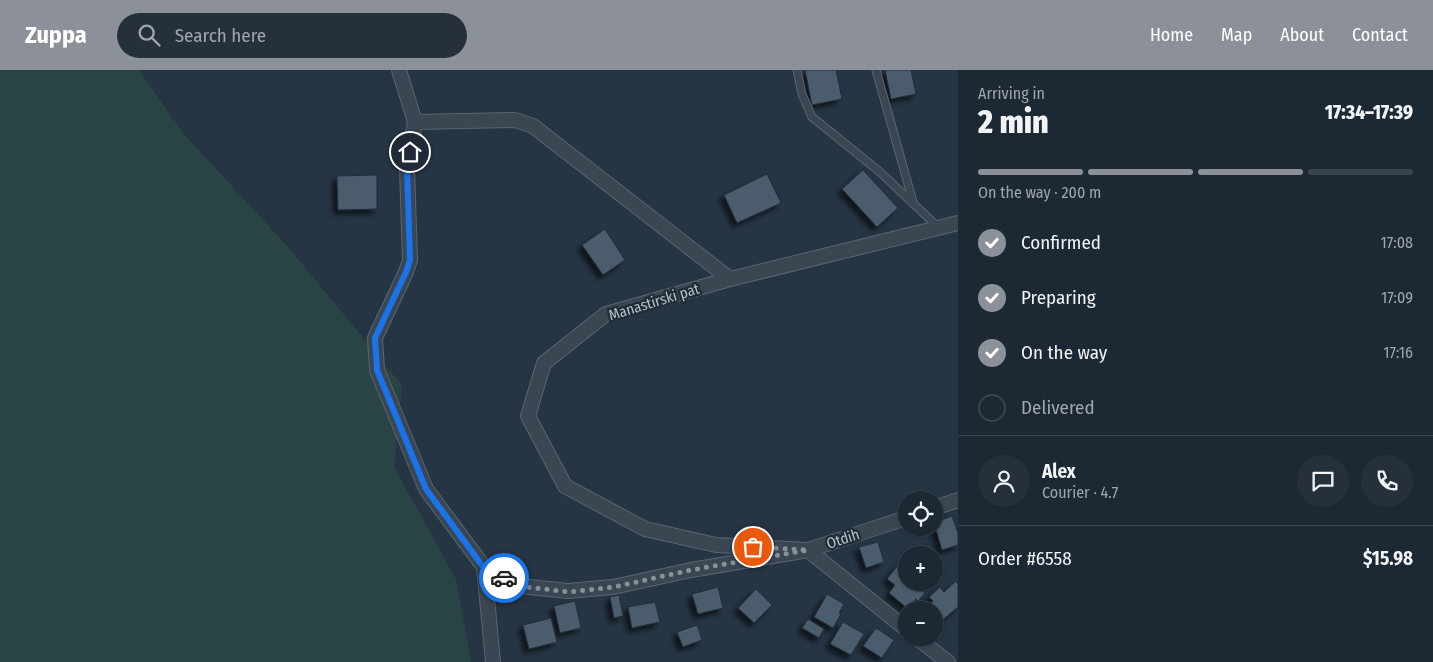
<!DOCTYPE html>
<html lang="en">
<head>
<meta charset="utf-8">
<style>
	body { margin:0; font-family:"Fira Sans Condensed",sans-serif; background:#25303b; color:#f1f3f6; height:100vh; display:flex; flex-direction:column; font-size:19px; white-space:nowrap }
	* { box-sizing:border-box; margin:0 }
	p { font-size:16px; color:#a0a6ac }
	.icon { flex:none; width:28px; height:28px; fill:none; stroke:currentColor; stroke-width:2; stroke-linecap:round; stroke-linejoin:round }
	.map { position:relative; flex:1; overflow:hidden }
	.sheet { display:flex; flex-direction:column; background:#1c2833; width:475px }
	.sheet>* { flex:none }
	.tools { position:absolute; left:898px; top:421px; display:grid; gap:10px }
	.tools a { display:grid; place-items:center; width:45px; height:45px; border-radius:50%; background:#1c2833; box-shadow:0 1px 4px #0004,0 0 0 1px #3a444e; font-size:25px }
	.pin { position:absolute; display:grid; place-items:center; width:42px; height:42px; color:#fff; margin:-21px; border:2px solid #fff; border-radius:50%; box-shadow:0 1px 5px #0007 }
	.courier { position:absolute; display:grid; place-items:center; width:50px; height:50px; margin:-25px; border:4px solid #1a73e8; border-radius:50%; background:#fff; color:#222; box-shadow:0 1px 6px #0007 }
	.headline em { font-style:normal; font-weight:800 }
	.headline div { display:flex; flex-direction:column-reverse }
	.headline { display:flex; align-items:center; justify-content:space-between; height:85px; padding:0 20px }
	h1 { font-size:32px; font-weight:800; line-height:38px }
	.bar { display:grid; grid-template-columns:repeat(4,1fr); gap:8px 5px; align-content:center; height:60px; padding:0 20px }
	.bar i { height:6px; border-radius:4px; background:#3a444e }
	.bar .selected { background:#8c9099 }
	.bar p { grid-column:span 4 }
	.line { display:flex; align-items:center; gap:12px; padding:0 20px; border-top:1px solid #3a444e }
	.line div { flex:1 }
	.round { display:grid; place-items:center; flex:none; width:52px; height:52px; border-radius:26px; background:#25303b }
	ol { padding:0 20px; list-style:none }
	li { display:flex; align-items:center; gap:15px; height:55px }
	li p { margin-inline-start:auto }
	li .icon { padding:5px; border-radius:50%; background:#8c9099; color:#fff; stroke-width:4 }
	li:last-child { color:#a0a6ac }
	li i { width:28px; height:28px; border:2px solid #3a444e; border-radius:50% }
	header { display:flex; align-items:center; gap:30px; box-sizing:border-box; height:70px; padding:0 25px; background:#8c9099; color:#fff }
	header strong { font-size:24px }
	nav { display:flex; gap:28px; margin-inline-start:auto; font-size:18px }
	.search { width:350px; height:45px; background:#25303b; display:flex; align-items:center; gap:12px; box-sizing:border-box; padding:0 18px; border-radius:28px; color:#a0a6ac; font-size:19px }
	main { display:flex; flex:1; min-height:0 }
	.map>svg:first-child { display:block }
	.green { fill:#284444 }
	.building { fill:#4c5d6c; stroke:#212e3a; filter:url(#shadow) }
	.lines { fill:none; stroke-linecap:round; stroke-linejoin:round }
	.service-casing { stroke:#596570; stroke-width:9 }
	.minor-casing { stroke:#596570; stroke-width:16 }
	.service { stroke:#3a4753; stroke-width:7 }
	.minor { stroke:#3a4753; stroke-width:14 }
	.done { stroke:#85919d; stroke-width:5; stroke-dasharray:0 9 }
	.route { stroke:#1a73e8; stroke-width:6 }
	.labels { text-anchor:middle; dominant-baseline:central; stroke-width:4.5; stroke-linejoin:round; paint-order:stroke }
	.street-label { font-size:15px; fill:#b8c2cd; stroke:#1f2c38 }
</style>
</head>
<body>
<header>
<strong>Zuppa</strong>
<div class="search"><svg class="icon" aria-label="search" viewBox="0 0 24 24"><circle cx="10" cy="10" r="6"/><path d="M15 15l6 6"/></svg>Search here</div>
<nav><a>Home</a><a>Map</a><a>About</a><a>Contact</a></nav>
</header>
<main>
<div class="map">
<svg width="958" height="592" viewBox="0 0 958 592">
	<defs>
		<filter id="shadow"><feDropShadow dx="-4.5" dy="4.5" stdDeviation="2.5" flood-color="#0009"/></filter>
	</defs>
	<rect width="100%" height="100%" fill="#263544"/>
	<polygon class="green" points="0,0 139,0 183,63 289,178 402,315 394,397 456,509 471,592 0,592"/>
	<g class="building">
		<polygon points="805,0 836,0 842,29 812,35"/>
		<polygon points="885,0 911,0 916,24 891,29"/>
		<polygon points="863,100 898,138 877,157 842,119"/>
		<polygon points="767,104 781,133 737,153 724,125"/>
		<polygon points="377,105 377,139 338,140 337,106"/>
		<polygon points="605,159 625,190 603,205 582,175"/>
		<polygon points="952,446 958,463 958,475 942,480 934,453"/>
		<polygon points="878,472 884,492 866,498 859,477"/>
		<polygon points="899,494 906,500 906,512 921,512 926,517 923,521 925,523 918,531 916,529 908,539 889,523 895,515 887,509"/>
		<polygon points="956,511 958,514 958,537 940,552 934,544 934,540 930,540 927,536 933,531 929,527 940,517 944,522"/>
		<polygon points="718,517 723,538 698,544 692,524"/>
		<polygon points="756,519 772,535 754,553 738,538"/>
		<polygon points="827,524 844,534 839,543 841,544 833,558 814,547"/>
		<polygon points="619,525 623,546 614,548 610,527"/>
		<polygon points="575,531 581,558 560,563 554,536"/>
		<polygon points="655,532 660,552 632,558 628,537"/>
		<polygon points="551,548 557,572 529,579 523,555"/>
		<polygon points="808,549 824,559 819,568 802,558"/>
		<polygon points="843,552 864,564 851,585 830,574"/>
		<polygon points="697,555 702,570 683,577 677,562"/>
		<polygon points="876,558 894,570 882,588 863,576"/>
	</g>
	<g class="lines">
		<defs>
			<g id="service">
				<polyline points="797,0 802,24 812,47 880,102 938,157"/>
				<polyline points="876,0 913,132"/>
			</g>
			<g id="minor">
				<polyline points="399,0 415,52 407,98 410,190 406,202 375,268 377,300 426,419 484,497 520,516 568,521 613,517 691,500 808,480 906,448"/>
				<polyline points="415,52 515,50 533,56 730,209"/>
				<polyline points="934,438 958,430"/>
				<polyline points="484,497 493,592"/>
				<polyline points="906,559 808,480 716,475 645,459 565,416 528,346 544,293 606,244 730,209 958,153"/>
				<polyline points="917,568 948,592"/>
			</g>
		</defs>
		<use href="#service" class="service-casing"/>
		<use href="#minor" class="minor-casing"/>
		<use href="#service" class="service"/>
		<use href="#minor" class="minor"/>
	</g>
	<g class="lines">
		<polyline class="done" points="504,508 520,516 568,522 614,517 691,500 808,480 753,477"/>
		<polyline class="route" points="410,82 407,98 410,190 406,202 375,268 377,300 426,419 484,498 504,508"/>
	</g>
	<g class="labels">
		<g class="street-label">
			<text transform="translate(654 232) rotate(-17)">Manastirski pat</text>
			<text transform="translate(843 469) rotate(-18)">Otdih</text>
		</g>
	</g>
</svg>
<div class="tools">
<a><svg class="icon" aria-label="locate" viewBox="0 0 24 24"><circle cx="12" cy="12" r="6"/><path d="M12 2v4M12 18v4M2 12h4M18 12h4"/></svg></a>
<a>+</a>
<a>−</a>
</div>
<div class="pin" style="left:753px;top:477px;background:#ea580c"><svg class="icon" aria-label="bag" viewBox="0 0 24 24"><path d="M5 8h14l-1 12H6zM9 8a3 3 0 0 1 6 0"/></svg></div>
<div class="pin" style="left:410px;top:82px;background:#1f2937"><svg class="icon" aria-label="home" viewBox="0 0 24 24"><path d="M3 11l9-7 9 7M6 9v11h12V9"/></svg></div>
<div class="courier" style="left:504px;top:508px"><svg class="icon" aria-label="car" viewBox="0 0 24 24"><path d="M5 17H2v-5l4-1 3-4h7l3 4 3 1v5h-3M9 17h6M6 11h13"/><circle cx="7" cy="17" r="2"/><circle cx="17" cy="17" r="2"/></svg></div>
</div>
<section class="sheet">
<div class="headline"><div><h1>2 min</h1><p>Arriving in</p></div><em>17:34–17:39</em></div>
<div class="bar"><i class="selected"></i><i class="selected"></i><i class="selected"></i><i></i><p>On the way · 200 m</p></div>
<ol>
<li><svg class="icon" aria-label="check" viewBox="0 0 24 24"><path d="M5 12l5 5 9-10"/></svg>Confirmed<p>17:08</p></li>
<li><svg class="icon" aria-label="check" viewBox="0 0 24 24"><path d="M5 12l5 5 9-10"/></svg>Preparing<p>17:09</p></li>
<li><svg class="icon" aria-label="check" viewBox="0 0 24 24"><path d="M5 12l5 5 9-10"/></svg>On the way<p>17:16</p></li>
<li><i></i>Delivered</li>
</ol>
<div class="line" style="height:90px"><a class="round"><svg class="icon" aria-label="person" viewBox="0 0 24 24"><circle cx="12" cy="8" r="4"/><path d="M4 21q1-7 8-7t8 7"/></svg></a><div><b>Alex</b><p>Courier · 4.7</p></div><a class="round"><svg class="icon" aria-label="chat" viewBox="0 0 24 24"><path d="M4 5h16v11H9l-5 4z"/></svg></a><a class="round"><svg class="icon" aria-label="phone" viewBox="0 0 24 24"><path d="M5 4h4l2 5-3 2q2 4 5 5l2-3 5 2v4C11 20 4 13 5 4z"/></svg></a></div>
<div class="line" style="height:65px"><div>Order #6558</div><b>$15.98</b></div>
</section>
</main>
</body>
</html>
